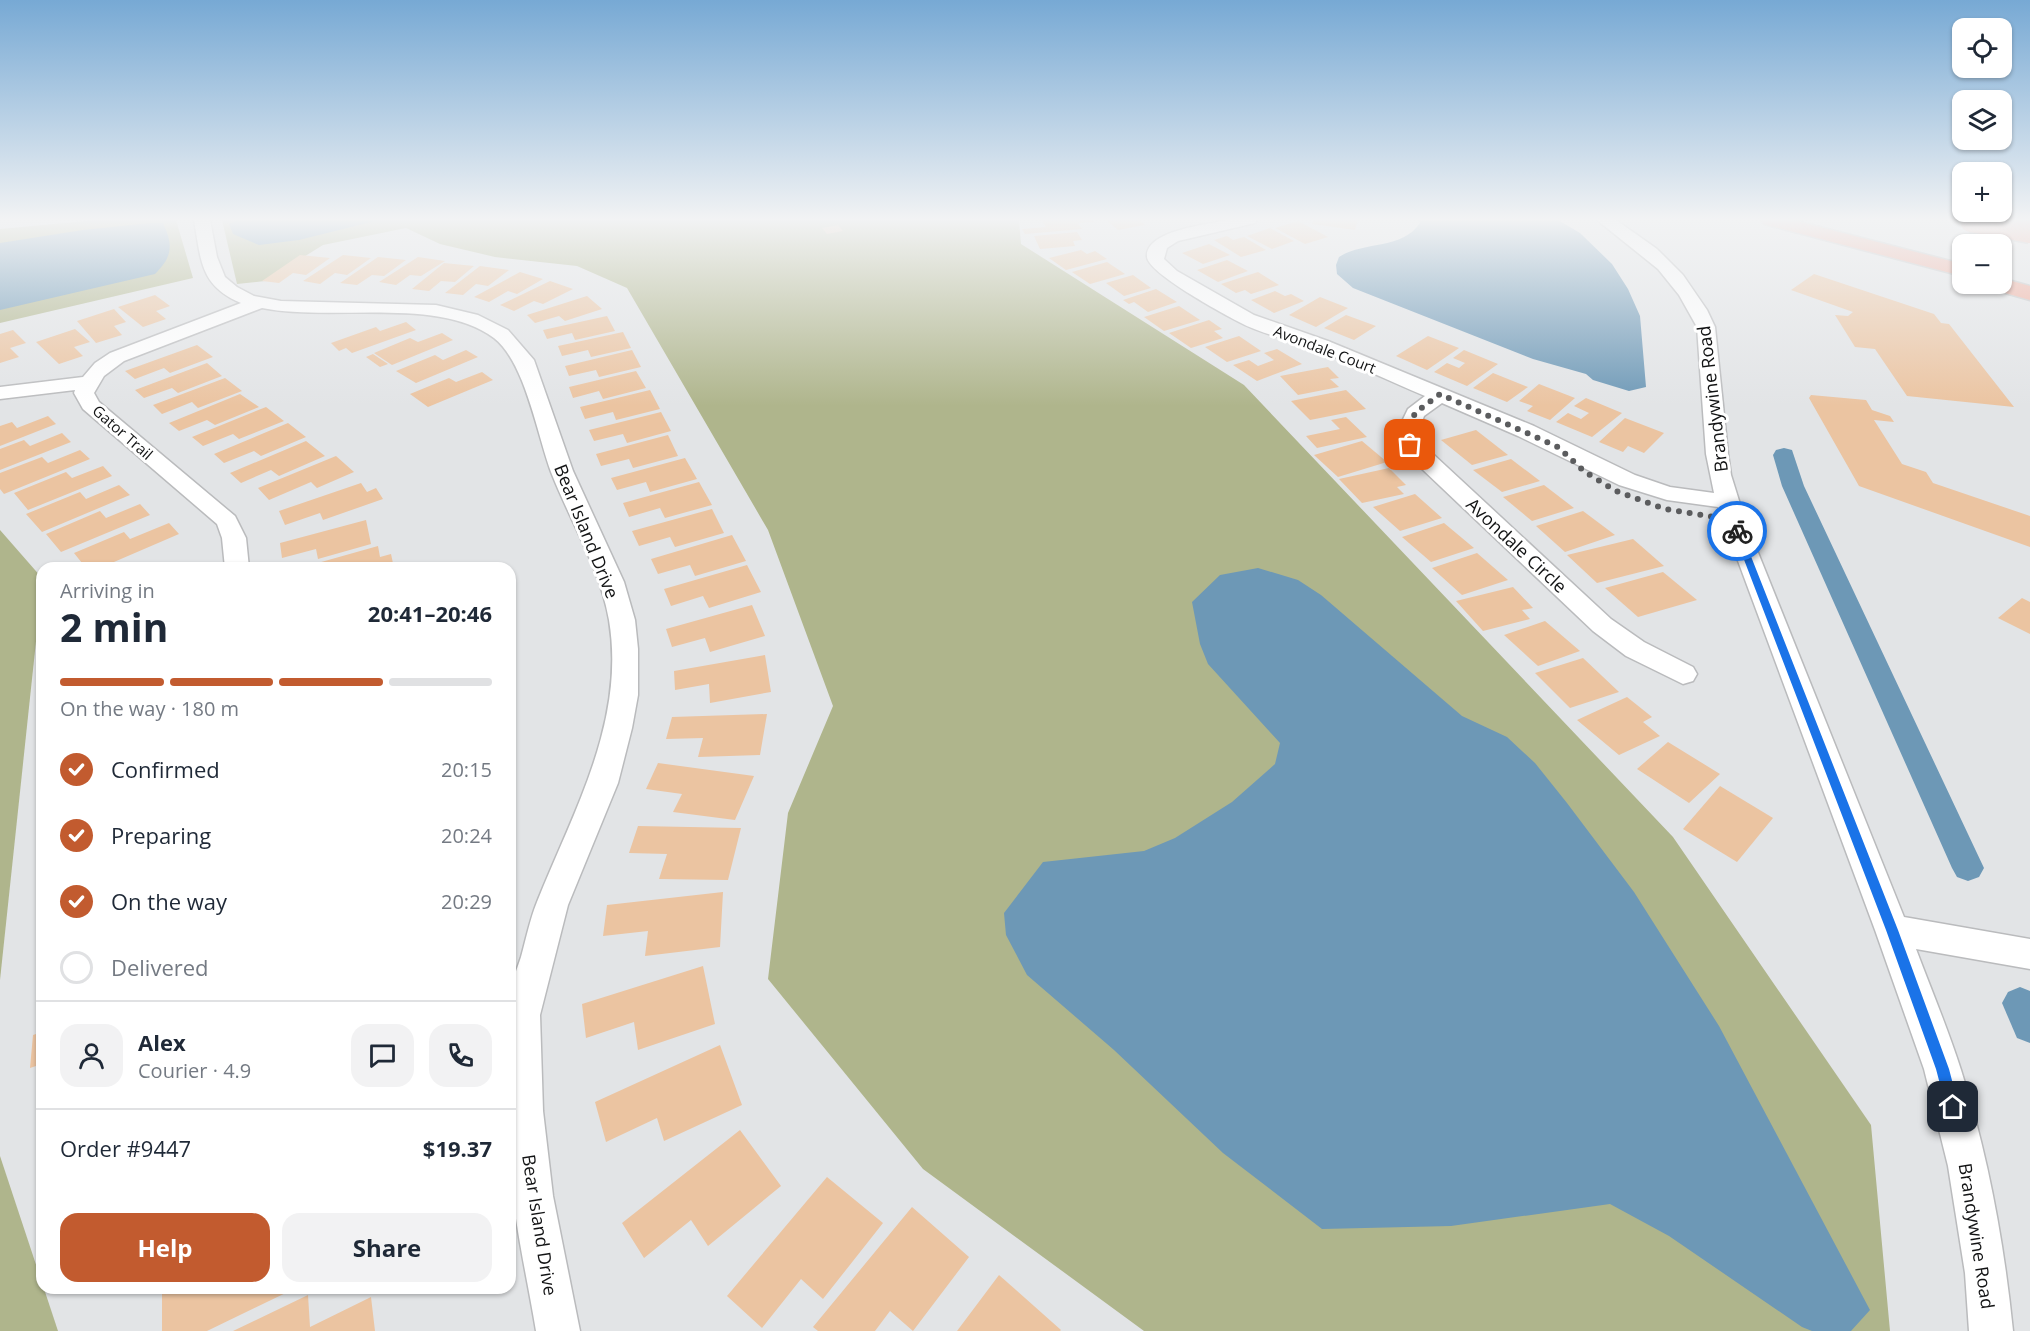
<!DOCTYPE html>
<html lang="en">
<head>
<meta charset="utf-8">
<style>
	body { margin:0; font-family:"Open Sans",sans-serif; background:#f2f2f3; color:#1f2937; height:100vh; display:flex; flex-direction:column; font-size:22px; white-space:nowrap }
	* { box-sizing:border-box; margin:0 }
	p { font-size:20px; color:#747a83 }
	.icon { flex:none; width:33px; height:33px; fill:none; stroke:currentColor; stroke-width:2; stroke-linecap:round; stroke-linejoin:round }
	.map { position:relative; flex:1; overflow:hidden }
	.sheet { position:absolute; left:36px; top:562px; width:480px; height:732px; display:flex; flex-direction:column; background:#fff; border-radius:18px; box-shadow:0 2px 4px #0004 }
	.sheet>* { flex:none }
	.buttons { position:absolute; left:1952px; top:18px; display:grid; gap:12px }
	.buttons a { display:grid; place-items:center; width:60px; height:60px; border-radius:12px; background:#fff; box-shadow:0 2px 4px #0004; font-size:30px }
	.pin { position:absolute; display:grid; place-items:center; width:51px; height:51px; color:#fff; margin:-26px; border-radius:12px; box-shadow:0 3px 9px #0006 }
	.courier { position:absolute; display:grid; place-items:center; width:60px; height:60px; margin:-30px; border:4px solid #1a73e8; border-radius:50%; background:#fff; color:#222; box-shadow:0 2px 8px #0007 }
	.overview em { font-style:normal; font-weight:700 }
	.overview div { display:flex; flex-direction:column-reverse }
	.overview { display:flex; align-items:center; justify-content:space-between; height:102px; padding:0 24px }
	h1 { font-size:39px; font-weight:700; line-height:45px }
	.bar { display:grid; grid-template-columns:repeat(4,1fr); gap:9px 6px; align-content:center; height:72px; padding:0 24px }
	.bar i { height:8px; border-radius:4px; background:#e0e1e3 }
	.bar .active { background:#c25b2f }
	.bar p { grid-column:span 4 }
	.line { display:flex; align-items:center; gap:15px; padding:0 24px; border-top:2px solid #e0e1e3 }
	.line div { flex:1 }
	.round { display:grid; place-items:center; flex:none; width:63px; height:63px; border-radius:18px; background:#f2f2f3 }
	ol { padding:0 24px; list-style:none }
	li { display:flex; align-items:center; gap:18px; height:66px }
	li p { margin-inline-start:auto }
	li .icon { padding:6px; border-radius:50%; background:#c25b2f; color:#fff; stroke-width:4 }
	li:last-child { color:#747a83 }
	li i { width:33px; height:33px; border:3px solid #e0e1e3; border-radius:50% }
	.primary-button { display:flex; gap:12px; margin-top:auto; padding:12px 24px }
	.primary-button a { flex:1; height:69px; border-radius:18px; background:#c25b2f; color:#fff; font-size:24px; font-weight:700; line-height:69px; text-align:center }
	.primary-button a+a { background:#f2f2f3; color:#1f2937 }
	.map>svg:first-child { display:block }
	.green { fill:#afb58c }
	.water { fill:#6d98b6 }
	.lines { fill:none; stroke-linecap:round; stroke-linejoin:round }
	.canal { fill:#6d98b6; fill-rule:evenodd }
	.building { fill:#ebc4a1 }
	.street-casing { stroke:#babbbd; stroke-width:3 }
	.highway-casing { stroke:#c1c2c2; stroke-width:3 }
	.street { fill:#fff; fill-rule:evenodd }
	.highway { fill:#f0a492; fill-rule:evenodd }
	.highway-bridge-casing { stroke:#c1c2c2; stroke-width:25; stroke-linecap:butt }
	.highway-bridge { stroke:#f0a492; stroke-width:22 }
	.route { fill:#1a73e8 }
	.done { stroke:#5b5c5e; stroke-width:6; stroke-dasharray:0 10.8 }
	.labels { text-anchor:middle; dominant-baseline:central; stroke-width:6; stroke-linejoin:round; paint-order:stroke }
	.far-street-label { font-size:15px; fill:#121314; stroke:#fff }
	.street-label { font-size:18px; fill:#121314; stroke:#fff }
</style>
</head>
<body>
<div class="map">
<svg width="2030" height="1331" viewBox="0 0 2030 1331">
	<rect width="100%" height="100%" fill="#e2e4e6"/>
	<g class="green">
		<polygon points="97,220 176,220 193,278 0,323 0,229"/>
		<polygon points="222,220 1019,220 1021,244 1244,385 1673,837 1871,1125 1890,1331 1144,1331 923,1169 768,979 788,813 833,706 768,530 627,288 577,266 495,257 440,244 406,228 323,245 265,281 237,284"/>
		<polygon points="0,530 42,578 42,585 0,980"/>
		<polygon points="0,1156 58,1331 0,1331"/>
	</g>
	<g class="water">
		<polygon points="237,220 379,220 299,240 259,245 233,234 229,224"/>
		<path d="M1419 220H1558L1580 233 1612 264 1628 289 1640 316 1646 387 1629 391 1593 380 1586 374 1533 359 1353 288 1337 274 1336 265 1339 257C1363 241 1402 250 1420 223Z"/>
		<path d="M151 223H163C173 245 173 256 155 274L0 310V243L83 230Z"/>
		<polygon points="1258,568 1298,580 1321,595 1462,716 1507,737 1535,763 1567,803 1634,892 1719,1026 1870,1310 1851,1331 1812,1331 1802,1327 1669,1236 1610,1204 1451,1226 1322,1229 1223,1153 1114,1050 1027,975 1006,935 1004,913 1043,862 1144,851 1175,838 1232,802 1275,764 1280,743 1208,664 1200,644 1192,602 1220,575"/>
	</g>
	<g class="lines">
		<g class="canal">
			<polygon points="1784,448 1792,450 1804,486 1984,868 1979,877 1968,881 1957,877 1952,868 1782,486 1773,455 1776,450"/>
			<polygon points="2020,987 2030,991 2030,1043 2017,1038 2002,1003 2008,992"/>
		</g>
	</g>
	<g class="building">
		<polygon points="1042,220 1093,220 1094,222 1078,223 1082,229 1025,234 1022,229 1046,227"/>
		<polygon points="1106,220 1139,220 1145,225 1118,230"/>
		<polygon points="1313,220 1358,220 1355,230 1312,224"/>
		<polygon points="1298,221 1328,237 1305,244 1275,228"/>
		<polygon points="838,225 843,231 827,234 822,228"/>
		<polygon points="1270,228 1294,241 1272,249 1247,236"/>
		<polygon points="1077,232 1082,240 1073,241 1075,246 1040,249 1034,236"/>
		<polygon points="1227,236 1233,240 1244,237 1266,250 1241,257 1214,240"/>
		<polygon points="1209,244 1230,255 1203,264 1182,253"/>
		<polygon points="1081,250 1087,254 1095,251 1107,259 1066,270 1049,258"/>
		<polygon points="300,255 330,258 306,275 293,273 279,283 262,281"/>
		<polygon points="343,255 371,258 347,275 335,273 320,284 303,281"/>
		<polygon points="378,257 406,260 384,276 372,275 357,285 340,283"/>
		<polygon points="418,257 445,261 421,276 410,275 396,285 379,282"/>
		<polygon points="1227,260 1248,271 1218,282 1197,270"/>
		<polygon points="1107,262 1125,274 1090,284 1072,272"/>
		<polygon points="444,263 474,266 455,282 441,281 429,291 412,289"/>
		<polygon points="480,266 509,270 488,286 476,284 463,295 445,293"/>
		<polygon points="520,272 543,279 517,294 508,291 489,302 474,297"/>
		<polygon points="1258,272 1279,285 1251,294 1245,290 1236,293 1221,284"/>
		<polygon points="1814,274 1934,314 1941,323 1949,324 2014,407 1907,396 1875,349 1855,347 1835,315 1848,316 1853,312 1791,290"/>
		<polygon points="1133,275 1151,288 1124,296 1106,283"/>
		<polygon points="550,281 573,289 543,304 534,301 514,311 500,305"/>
		<polygon points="1156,289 1177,302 1148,312 1134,302 1129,304 1123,300"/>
		<polygon points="1275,291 1285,296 1291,294 1304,301 1274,313 1251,300"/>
		<polygon points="155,295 170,306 156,311 166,319 143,327 118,307"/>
		<polygon points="587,296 602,309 565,321 559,316 535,323 527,315"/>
		<polygon points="1320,297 1348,308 1316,327 1289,315"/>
		<polygon points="1179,306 1200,320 1164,331 1144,317"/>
		<polygon points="114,309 126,322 114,326 122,335 96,343 77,321"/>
		<polygon points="1346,315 1376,326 1354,340 1324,328"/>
		<polygon points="607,316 615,331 575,340 572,333 547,339 543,330"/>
		<polygon points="1209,320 1222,329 1214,331 1223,338 1191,348 1169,333"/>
		<polygon points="406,322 416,330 352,353 346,348 339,351 331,343 376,327 380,331"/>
		<polygon points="75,329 90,342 74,347 83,356 59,364 36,342"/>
		<polygon points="13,330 26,343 10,348 19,357 0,363 0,334"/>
		<polygon points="623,332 631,348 591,357 588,350 562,356 558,346"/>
		<polygon points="442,333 453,340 392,365 374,353 410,338 418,342"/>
		<polygon points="1239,336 1261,351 1227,362 1205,347"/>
		<polygon points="1428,336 1459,348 1427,370 1396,356"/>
		<polygon points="197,345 213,357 170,373 164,368 135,379 125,371"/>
		<polygon points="1277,349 1302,364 1257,381 1233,365 1249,360 1258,366 1274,360 1264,353"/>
		<polygon points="466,350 478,357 416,383 396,371 435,355 443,360"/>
		<polygon points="632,350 641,367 599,377 596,370 569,376 565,366"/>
		<polygon points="1464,350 1498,364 1467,386 1434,372 1447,363 1459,368 1465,363 1453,358"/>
		<polygon points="373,354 388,364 380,367 366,357"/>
		<polygon points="207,363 222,376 178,393 172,388 144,398 135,390"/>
		<polygon points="1328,367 1339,378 1330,379 1339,387 1298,395 1280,376"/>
		<polygon points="636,371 646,388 603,399 599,391 573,398 569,387"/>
		<polygon points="482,372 493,380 428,407 410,394 449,378 456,382"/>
		<polygon points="1493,373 1528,387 1507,402 1473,388"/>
		<polygon points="225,378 242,391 198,408 192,402 162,414 153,405"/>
		<polygon points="1539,384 1575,398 1550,420 1527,411 1533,406 1519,401"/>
		<polygon points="650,390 660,409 616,420 613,412 585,419 580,407"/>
		<polygon points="1346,390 1366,409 1310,420 1291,401"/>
		<polygon points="240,394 259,407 215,425 207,420 179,431 169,423"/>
		<polygon points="1811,395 1866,400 1872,410 1890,416 1894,422 1874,420 1902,464 1926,472 1933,483 2030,516 2030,547 1859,486 1809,398"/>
		<polygon points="1586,398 1622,413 1592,437 1556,422 1568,413 1581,419 1589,413 1574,406"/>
		<polygon points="266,407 284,421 239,439 233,434 203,446 192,437"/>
		<polygon points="661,412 671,431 627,443 623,434 594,441 589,430"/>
		<polygon points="48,416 56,424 0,446 0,426 12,422 17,428"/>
		<polygon points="1346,417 1367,437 1317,448 1306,436 1340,429 1331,420"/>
		<polygon points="1625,418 1664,433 1644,453 1628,446 1623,452 1599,442"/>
		<polygon points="288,423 306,437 261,456 254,451 224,463 214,454"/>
		<polygon points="1476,430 1508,455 1472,465 1441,440"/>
		<polygon points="62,433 71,442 0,470 0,449 24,440 30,446"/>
		<polygon points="668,435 678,456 633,468 629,459 601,466 596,454"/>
		<polygon points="306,441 325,456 279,476 271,470 241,483 230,473"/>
		<polygon points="1362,441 1387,462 1338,477 1314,455"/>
		<polygon points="80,450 90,459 4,494 0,489 0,473 42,457 48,463"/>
		<polygon points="336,456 354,472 317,488 311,482 269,500 258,488"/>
		<polygon points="685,458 697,479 650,492 646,482 617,490 611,478"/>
		<polygon points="1511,459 1540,481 1502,492 1473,470"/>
		<polygon points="103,466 112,476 28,510 14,493 66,472 72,478"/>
		<polygon points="1389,468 1406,485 1397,487 1404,494 1362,503 1339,479"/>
		<polygon points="699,482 712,505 665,518 660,508 629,517 623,503"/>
		<polygon points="361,483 367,492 376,488 383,499 323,520 320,513 285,525 279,511"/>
		<polygon points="119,485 130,495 42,532 26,514 80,492 86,499"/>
		<polygon points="1544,485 1574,508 1532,521 1503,497"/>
		<polygon points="1415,494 1442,518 1400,531 1373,507"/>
		<polygon points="140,504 150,515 61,552 46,534 100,511 106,518"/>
		<polygon points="712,509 724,533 675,547 670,537 639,546 632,531"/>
		<polygon points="1583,511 1615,535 1565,552 1536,526"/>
		<polygon points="366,520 371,544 318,559 316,549 282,558 280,543"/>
		<polygon points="169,523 179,534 100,568 86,568 74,553 124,532 130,539"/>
		<polygon points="1444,523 1474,548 1431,562 1402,537"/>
		<polygon points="732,535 746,561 695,576 690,565 658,574 651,559"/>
		<polygon points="1633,539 1664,566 1597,583 1567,555"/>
		<polygon points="378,546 380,557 391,554 394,568 300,568"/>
		<polygon points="1477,553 1508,580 1462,595 1432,568"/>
		<polygon points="747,565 761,592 709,608 703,596 671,606 664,589"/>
		<polygon points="1663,572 1697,600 1638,617 1605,588"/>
		<polygon points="1513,587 1533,608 1522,610 1530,619 1483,631 1456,601"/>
		<polygon points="2022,598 2030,602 2030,634 1998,618"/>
		<polygon points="752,605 765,636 710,652 705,638 672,647 666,629"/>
		<polygon points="1545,621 1580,651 1538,666 1504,635"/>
		<polygon points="765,655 771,692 710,703 709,684 675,690 674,671"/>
		<polygon points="1583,658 1619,692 1570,708 1535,673"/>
		<polygon points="1627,697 1652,717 1643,722 1660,736 1619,755 1577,720"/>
		<polygon points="767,714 760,755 698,757 703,738 666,739 672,717"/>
		<polygon points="1668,742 1720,774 1689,803 1637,769"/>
		<polygon points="658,763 754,776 735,820 673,812 682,794 646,789"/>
		<polygon points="1720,786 1773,818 1737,862 1683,829"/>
		<polygon points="638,826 741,828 728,880 659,879 667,854 629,853"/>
		<polygon points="723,892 720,947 645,956 648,931 603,936 607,905"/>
		<polygon points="703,966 715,1024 638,1050 634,1022 586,1038 582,1004"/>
		<polygon points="42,1032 42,1064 30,1068 33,1035"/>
		<polygon points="720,1045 742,1105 664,1141 657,1118 606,1142 595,1102"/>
		<polygon points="740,1130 781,1186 708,1246 691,1220 644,1258 622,1223"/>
		<polygon points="827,1177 883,1223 823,1299 801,1279 762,1328 727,1296"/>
		<polygon points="912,1207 969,1257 913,1331 890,1311 875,1331 818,1331 813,1327"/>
		<polygon points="999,1275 1061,1330 1060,1331 957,1331"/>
		<polygon points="162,1288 296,1288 207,1331 162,1331"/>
		<polygon points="308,1295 310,1327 371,1297 375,1331 233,1331"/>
	</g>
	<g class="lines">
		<defs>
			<g id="street">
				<path d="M194 220H210L217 257 225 277 237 287 254 296 281 301 436 305 478 315 508 330 534 360 573 471 624 582 635 620 638 649V695L632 728 618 783 568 905 540 1015 543 1111 553 1196 580 1331H536C527 1277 514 1222 510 1167 508 1133 510 1098 510 1064 510 1042 507 1016 510 994 512 981 517 969 521 957 526 939 530 919 537 902 573 812 626 721 609 620 600 568 570 521 551 472 537 434 525 362 494 338 439 296 330 322 262 308L124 361 104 376 94 393 99 402 235 516 246 538 249 568H225L222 538 217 524 83 409 74 393 75 390 0 399V387L83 377 95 363 110 353 241 303C200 286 201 260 194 220Z"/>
				<path d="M1229 220H1257L1255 223 1178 241 1167 248 1164 259 1177 271 1254 315 1328 341 1534 426 1635 475 1670 487 1714 493 1706 454 1697 327 1679 295 1658 269 1597 220H1616L1657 249 1683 275 1707 310 1715 327 1728 454 1731 475 1745 520 1904 917 2030 939V969L1916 949C1931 989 1948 1029 1961 1070 1988 1155 2004 1242 2013 1331H1969L1965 1273 1948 1166 1924 1069 1875 930 1718 507 1667 500 1619 485 1518 436 1442 403 1424 416 1417 436 1420 442 1611 619 1644 642 1693 667 1697 674 1693 681 1683 684 1626 656 1593 631 1402 450 1395 436 1408 409 1425 396C1387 380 1350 362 1312 348 1288 339 1261 334 1239 322 1222 313 1148 273 1147 257 1145 230 1210 224 1229 220Z"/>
			</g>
			<g id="highway">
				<polygon points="1761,220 1793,220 1962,264 1962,276 1764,224"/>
				<polygon points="2001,278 2030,286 2030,300 1991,289 1989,284 2001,284"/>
			</g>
		</defs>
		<use href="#street" class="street-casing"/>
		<use href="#highway" class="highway-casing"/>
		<use href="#street" class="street"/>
		<use href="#highway" class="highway"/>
		<defs>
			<polyline id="highway-bridge" points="1971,221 2030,232"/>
		</defs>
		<use href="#highway-bridge" class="highway-bridge-casing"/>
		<use href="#highway-bridge" class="highway-bridge"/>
	</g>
	<linearGradient id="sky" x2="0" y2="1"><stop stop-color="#77a9d4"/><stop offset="0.54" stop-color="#f2f3f4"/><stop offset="1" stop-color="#f2f3f4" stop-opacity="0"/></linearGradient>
	<rect width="2030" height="406" fill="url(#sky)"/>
	<polygon class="route" points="1734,529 1741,531 1898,930 1949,1069 1959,1107 1957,1112 1953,1114 1948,1112 1946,1107 1936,1069 1886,930 1733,531"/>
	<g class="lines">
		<polyline class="done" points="1410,445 1406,436 1415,413 1440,394 1558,447 1585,472 1616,491 1665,509 1733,520 1737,531"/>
	</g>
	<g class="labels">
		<g class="far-street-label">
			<text transform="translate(1325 349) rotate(21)">Avondale Court</text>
			<text transform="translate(123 432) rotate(41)">Gator Trail</text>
		</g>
		<g class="street-label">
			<text transform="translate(1712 399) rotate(-97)">Brandywine Road</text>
			<text transform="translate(587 531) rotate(68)">Bear Island Drive</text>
			<text transform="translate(1517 545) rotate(43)">Avondale Circle</text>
			<text transform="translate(540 1225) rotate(81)">Bear Island Drive</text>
			<text transform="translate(1977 1236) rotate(81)">Brandywine Road</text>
		</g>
	</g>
</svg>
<div class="buttons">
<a><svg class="icon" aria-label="locate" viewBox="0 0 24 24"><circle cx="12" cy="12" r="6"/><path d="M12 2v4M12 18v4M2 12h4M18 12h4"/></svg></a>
<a><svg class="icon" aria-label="layers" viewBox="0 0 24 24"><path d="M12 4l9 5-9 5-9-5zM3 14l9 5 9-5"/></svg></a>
<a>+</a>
<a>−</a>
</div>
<div class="pin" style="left:1410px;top:445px;background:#ea580c"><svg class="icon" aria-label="bag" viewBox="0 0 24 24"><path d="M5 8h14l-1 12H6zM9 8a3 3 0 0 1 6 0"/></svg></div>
<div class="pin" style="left:1953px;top:1107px;background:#1f2937"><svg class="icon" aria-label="home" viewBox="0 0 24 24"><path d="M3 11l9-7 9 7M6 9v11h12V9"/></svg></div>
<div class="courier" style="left:1737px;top:531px"><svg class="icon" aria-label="bike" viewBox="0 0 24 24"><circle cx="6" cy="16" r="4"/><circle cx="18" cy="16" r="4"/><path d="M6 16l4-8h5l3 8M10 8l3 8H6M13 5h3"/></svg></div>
<section class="sheet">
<div class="overview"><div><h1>2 min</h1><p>Arriving in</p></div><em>20:41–20:46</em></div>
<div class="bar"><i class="active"></i><i class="active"></i><i class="active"></i><i></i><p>On the way · 180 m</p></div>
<ol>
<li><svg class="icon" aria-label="check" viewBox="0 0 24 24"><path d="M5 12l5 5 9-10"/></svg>Confirmed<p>20:15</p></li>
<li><svg class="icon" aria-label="check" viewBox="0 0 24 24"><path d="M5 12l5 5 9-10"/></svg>Preparing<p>20:24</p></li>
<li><svg class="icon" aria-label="check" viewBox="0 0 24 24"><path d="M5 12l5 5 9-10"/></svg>On the way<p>20:29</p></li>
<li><i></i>Delivered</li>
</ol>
<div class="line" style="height:108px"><a class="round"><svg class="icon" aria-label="person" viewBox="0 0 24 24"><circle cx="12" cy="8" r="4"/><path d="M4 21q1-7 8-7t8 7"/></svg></a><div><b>Alex</b><p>Courier · 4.9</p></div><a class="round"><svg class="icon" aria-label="chat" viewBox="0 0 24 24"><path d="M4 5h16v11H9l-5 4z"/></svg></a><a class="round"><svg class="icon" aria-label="phone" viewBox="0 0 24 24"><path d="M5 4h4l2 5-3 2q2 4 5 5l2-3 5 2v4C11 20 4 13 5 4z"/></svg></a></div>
<div class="line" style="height:78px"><div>Order #9447</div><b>$19.37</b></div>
<div class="primary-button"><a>Help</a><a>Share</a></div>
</section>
</div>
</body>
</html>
